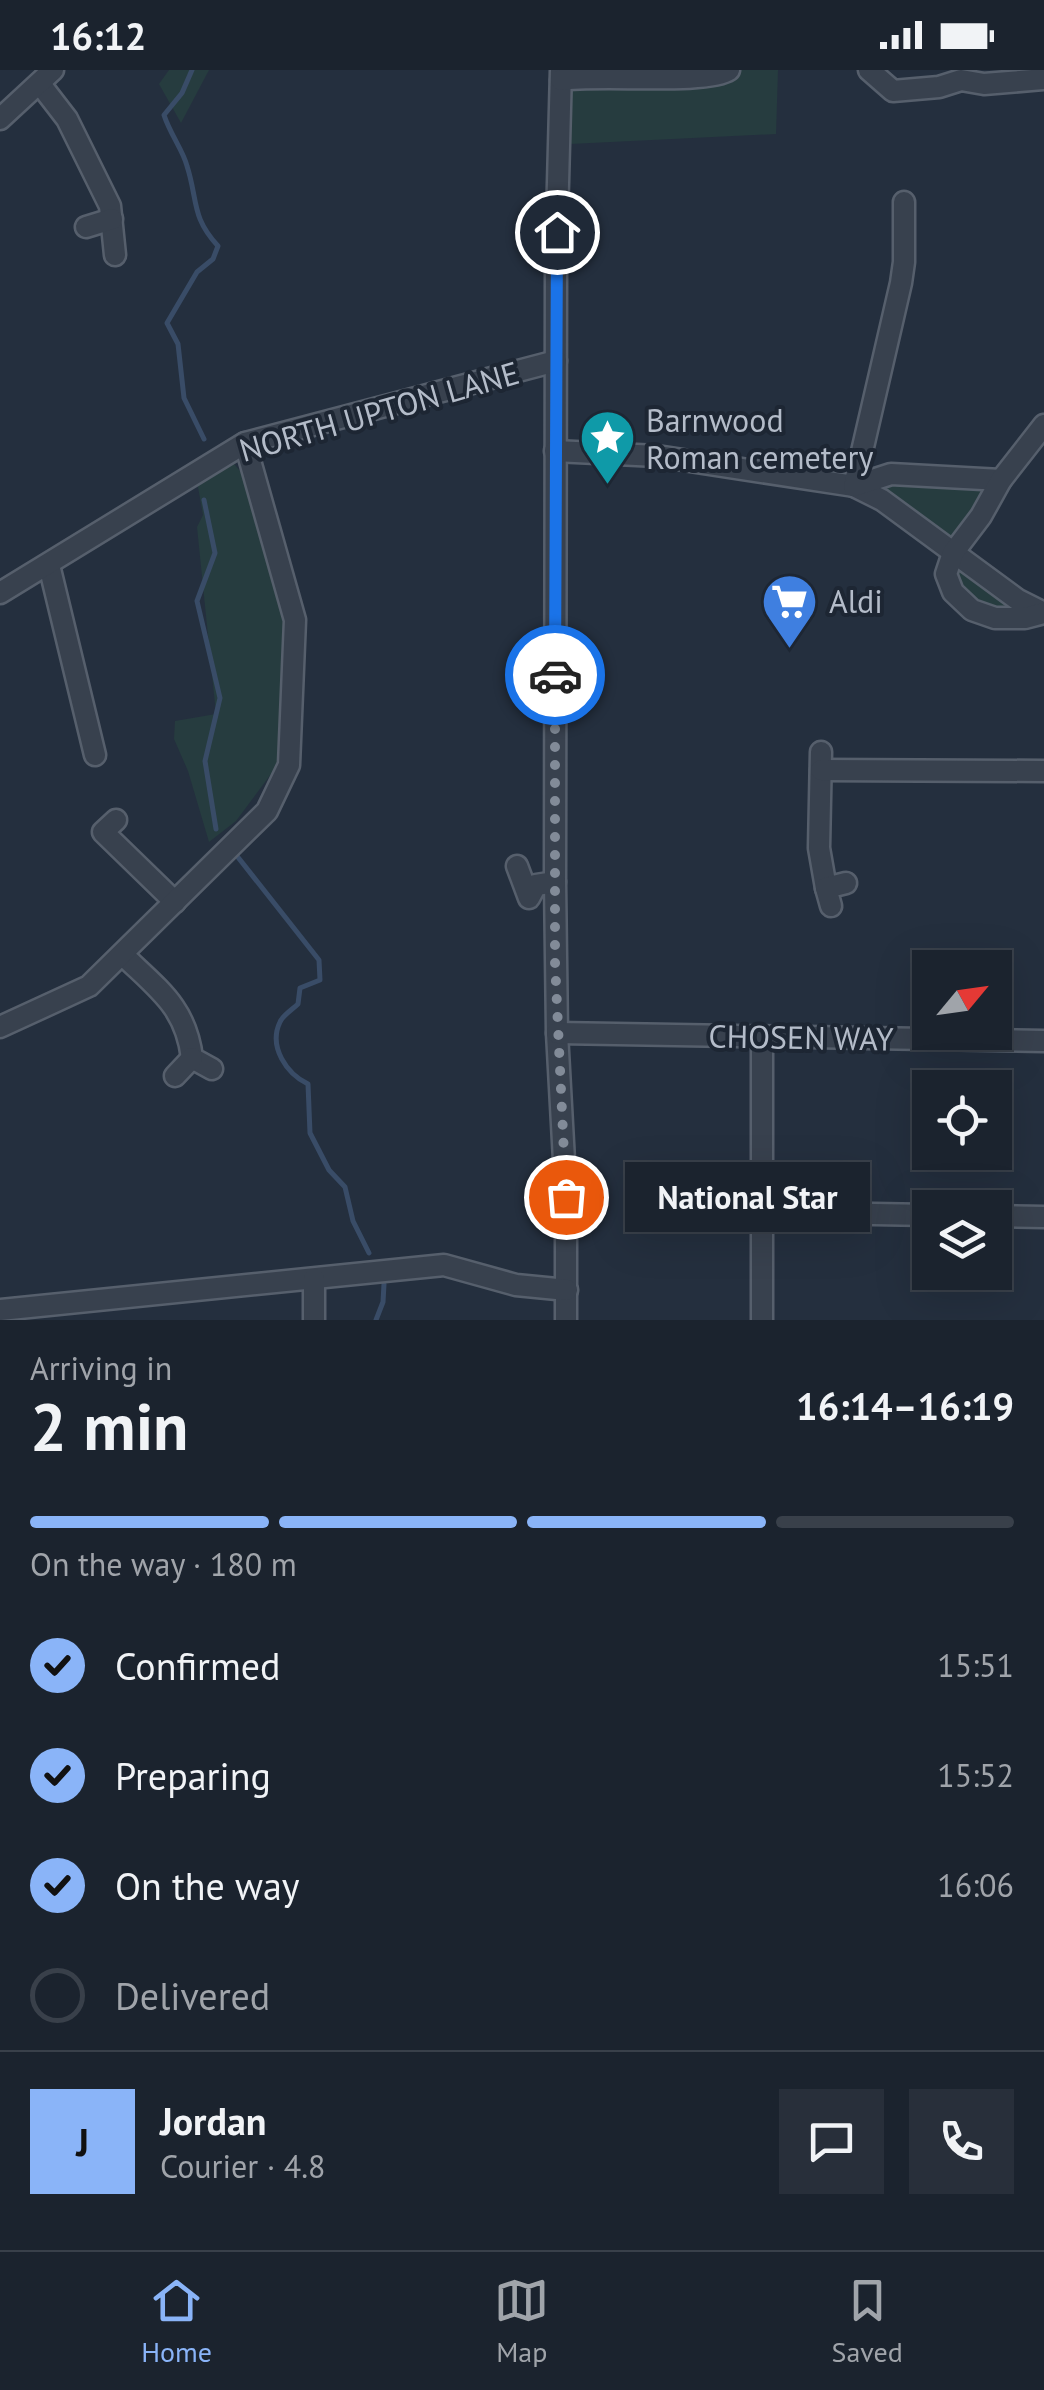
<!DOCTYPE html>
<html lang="en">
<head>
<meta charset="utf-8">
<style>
	body { margin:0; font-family:"PT Sans",sans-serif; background:#282f3a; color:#f1f3f6; height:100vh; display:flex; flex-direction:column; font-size:38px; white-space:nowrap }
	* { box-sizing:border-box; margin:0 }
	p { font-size:32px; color:#a0a4aa }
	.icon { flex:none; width:55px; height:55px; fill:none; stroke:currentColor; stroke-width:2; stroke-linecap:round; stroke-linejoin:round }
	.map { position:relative; height:1250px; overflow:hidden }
	.drawer { display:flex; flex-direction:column; background:#1b232e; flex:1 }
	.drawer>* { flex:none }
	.needle { width:65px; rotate:61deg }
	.controls { position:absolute; left:912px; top:880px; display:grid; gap:20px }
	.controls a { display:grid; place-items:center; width:100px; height:100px; border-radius:0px; background:#1b232e; box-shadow:0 10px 40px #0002,0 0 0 2px #39404a; font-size:50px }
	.pin { position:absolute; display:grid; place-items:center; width:85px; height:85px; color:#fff; margin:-42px; border:5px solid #fff; border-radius:50%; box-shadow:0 2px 10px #0007 }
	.courier { position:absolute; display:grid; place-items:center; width:100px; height:100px; margin:-50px; border:8px solid #1a73e8; border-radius:50%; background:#fff; color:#222; box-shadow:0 2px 12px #0007 }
	.bubble { position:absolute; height:70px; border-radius:0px; background:#1b232e; box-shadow:0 10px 40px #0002,0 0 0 2px #39404a; font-size:32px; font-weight:600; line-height:70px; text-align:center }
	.headline em { font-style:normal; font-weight:600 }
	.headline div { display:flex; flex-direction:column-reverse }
	.headline { display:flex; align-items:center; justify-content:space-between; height:170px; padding:0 30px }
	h1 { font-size:65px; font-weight:600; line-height:75px }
	.bar { display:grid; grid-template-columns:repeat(4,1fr); gap:15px 10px; align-content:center; height:120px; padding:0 30px }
	.bar i { height:12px; border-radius:8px; background:#39404a }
	.bar .active { background:#8ab4f8 }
	.bar p { grid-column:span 4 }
	.line { display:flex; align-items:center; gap:25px; padding:0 30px; border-top:2px solid #39404a }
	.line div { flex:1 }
	.round { display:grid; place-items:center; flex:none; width:105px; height:105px; border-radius:0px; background:#282f3a }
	ol { padding:0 30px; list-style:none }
	li { display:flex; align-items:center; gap:30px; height:110px }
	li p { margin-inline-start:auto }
	li .icon { padding:10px; border-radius:50%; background:#8ab4f8; color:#111; stroke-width:4 }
	li:last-child { color:#a0a4aa }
	li i { width:55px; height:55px; border:5px solid #39404a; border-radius:50% }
	.status { display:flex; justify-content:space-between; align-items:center; height:70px; padding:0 50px; background:#1b232e; direction:ltr }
	.status svg { height:28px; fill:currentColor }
	.tabs { display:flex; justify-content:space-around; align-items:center; height:140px; border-top:2px solid #39404a; background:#1b232e; font-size:28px; color:#a0a4aa }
	.tabs a { display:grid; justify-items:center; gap:5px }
	.tabs .active { color:#8ab4f8 }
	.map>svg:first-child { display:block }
	.green { fill:#263c3f }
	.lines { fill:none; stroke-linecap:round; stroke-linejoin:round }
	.stream { stroke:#394c67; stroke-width:5 }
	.minor-casing { stroke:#565f6c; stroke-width:25 }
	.minor { stroke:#38414e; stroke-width:20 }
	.done { stroke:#828b98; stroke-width:10; stroke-dasharray:0 18 }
	.route { stroke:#1a73e8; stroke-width:12 }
	.labels { text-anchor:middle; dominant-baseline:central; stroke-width:8; stroke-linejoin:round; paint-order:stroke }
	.street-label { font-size:32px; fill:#b4bcc9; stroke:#1d2633 }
	.poi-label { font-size:32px; fill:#b4bcc9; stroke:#1d2633; text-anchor:start }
</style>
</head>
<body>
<div class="status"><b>16:12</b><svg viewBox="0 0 49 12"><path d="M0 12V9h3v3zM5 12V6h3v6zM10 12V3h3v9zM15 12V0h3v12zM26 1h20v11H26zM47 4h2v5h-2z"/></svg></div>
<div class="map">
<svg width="1044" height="1250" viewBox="0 0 1044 1250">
	<rect width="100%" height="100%" fill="#242f3e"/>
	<g class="green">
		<polygon points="169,0 209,0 181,53 159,14"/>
		<polygon points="571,0 778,0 776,64 570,74"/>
		<polygon points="229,388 252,415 285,545 280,692 236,751 209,772 188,701 174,669 175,651 216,644 197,457 203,445 196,406"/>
		<polygon points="891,404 1008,407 950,484 1044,543 972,540 943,478 868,421"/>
	</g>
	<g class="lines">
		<g class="stream">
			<path d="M192 0 182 23 164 45C170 64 183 80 187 96 198 130 191 147 218 176L213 189 197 202 167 253 178 274 184 328 204 369"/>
			<polyline points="204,430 215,483 197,531 220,628 205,691 216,759"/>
			<path d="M237 786 319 890 320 910 300 918 298 934C293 939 283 945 280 952 268 977 287 1004 308 1014L310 1063 329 1100 345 1117 353 1151 369 1183"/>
			<polyline points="376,1250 383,1232 384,1214"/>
		</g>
		<defs>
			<g id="minor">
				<polyline points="561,0 556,188 555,812 557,963 566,1127 566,1250"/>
				<polyline points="869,0 893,21 939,17 961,10 984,14 1044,9"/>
				<path d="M561 10C598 4 707 15 729 0"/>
				<polyline points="40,14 67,49 110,136 115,185"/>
				<polyline points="0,49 53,0"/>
				<polyline points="86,157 112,149"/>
				<polyline points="555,381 657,386 854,416 882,430 1018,530 1044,543"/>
				<polyline points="854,416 901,213 904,192 904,132"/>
				<polyline points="854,416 891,404 1001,410"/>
				<polyline points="49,495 95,685"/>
				<polyline points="0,523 245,373 556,291"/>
				<polyline points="1044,543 1025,548 995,548 972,540 953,522 946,504 953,483 981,446 1001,410 1044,355"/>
				<polyline points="821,682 819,778 826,818"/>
				<polyline points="821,700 1044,701"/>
				<polyline points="116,750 103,762 175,832"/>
				<polyline points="517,796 529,828 536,815 555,812"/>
				<polyline points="831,836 826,818 846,813"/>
				<path d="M123 885C158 919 186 937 192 988L212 999"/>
				<polyline points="0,957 89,916 267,741 289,695 295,550 245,373"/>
				<polyline points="557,963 1044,971"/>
				<polyline points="762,969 762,1250"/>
				<polyline points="175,1006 192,988"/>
				<polyline points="762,1142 930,1145"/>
				<polyline points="995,1146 1044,1147"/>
				<polyline points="0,1240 444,1195 516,1215 567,1220"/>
				<polyline points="314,1250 314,1209"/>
			</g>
		</defs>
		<use href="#minor" class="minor-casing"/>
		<use href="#minor" class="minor"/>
	</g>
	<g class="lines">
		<polyline class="done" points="555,605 555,892 566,1127"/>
		<polyline class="route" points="555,605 557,162"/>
	</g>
	<defs>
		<symbol id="sight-pin" viewBox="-11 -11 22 30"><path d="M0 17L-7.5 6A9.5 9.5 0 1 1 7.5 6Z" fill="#0f9aa8" stroke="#1d2633"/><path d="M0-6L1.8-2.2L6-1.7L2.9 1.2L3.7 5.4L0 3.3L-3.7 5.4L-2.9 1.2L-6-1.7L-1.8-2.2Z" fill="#fff"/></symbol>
		<symbol id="supermarket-pin" viewBox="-11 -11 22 30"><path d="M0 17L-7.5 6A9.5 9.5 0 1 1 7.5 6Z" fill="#3f7fe0" stroke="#1d2633"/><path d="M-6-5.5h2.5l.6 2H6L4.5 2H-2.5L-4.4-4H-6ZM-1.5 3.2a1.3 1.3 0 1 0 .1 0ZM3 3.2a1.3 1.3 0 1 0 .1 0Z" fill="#fff"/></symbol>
	</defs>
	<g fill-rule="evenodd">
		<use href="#sight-pin" x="576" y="336" width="63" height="86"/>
		<use href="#supermarket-pin" x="758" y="500" width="63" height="86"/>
	</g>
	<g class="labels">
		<g class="street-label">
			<text transform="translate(379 341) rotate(-16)">NORTH UPTON LANE</text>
			<text transform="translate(801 967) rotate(1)">CHOSEN WAY</text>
		</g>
		<g class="poi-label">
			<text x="646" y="350">Barnwood<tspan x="646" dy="37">Roman cemetery</tspan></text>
			<text x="829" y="531">Aldi</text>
		</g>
	</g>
</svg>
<div class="controls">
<a><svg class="needle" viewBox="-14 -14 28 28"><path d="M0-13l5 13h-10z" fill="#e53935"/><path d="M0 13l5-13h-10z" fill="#a0a4aa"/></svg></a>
<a><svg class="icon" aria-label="locate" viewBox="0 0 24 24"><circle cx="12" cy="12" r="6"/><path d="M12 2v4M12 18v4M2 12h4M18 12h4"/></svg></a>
<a><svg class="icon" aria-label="layers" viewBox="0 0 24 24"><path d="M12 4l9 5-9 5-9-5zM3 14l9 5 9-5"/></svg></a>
</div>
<div class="pin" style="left:566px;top:1127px;background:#ea580c"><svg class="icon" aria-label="bag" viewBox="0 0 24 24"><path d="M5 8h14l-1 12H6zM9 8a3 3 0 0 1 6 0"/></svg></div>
<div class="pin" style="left:557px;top:162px;background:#1f2937"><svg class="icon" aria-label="home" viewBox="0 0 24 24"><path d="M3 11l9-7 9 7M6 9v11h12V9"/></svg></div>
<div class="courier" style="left:555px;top:605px"><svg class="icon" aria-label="car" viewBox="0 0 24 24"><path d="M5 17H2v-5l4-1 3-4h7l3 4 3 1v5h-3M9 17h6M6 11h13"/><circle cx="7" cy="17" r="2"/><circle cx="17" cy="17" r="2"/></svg></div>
<div class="bubble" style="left:625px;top:1092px;width:245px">National Star</div>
</div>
<section class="drawer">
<div class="headline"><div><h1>2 min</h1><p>Arriving in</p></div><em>16:14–16:19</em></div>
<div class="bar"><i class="active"></i><i class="active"></i><i class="active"></i><i></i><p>On the way · 180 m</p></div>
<ol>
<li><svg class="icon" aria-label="check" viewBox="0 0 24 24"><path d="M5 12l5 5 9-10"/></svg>Confirmed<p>15:51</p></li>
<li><svg class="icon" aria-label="check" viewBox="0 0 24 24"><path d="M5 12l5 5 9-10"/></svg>Preparing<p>15:52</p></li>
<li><svg class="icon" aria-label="check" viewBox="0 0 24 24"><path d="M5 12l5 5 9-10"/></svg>On the way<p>16:06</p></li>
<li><i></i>Delivered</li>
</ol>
<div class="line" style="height:180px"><b class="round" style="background:#8ab4f8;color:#111">J</b><div><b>Jordan</b><p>Courier · 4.8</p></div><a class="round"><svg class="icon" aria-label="chat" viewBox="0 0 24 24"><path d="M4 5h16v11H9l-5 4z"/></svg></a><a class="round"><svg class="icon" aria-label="phone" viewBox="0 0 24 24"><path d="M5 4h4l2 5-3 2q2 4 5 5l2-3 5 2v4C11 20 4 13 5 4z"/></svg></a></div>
</section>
<nav class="tabs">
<a class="active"><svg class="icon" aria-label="home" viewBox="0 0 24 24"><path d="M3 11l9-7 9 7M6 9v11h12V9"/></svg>Home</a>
<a><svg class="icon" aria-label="map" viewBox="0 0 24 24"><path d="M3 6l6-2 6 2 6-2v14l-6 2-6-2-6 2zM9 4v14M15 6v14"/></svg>Map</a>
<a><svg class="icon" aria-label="saved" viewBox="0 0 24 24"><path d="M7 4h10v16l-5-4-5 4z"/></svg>Saved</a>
</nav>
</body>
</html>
